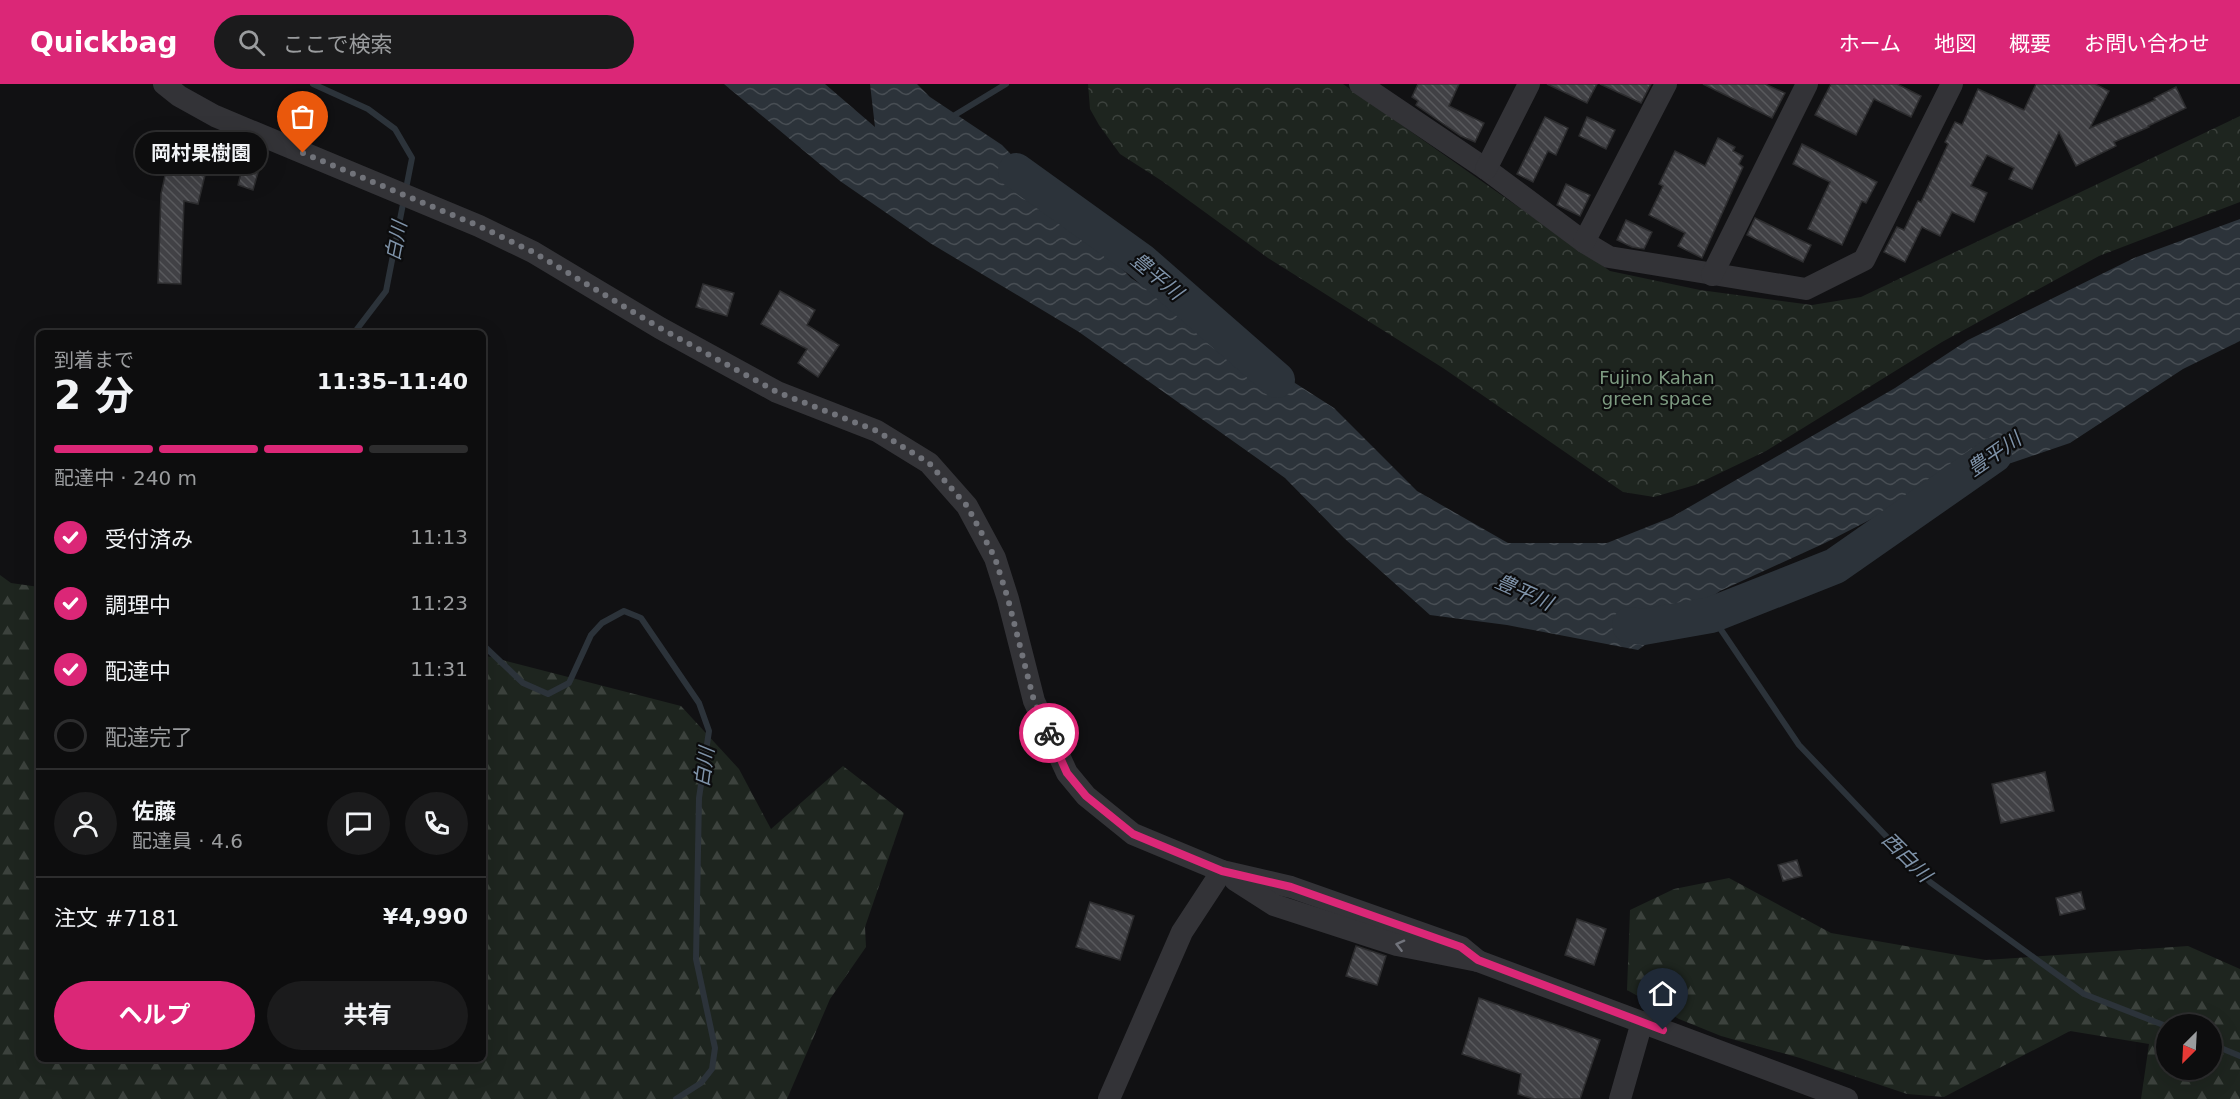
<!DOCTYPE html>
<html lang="ja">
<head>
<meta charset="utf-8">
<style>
	body { margin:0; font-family:"DejaVu Sans","Noto Sans JP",sans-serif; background:#1b1b1c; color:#f1f3f6; height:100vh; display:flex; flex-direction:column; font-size:22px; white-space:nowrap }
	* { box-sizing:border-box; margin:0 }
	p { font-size:20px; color:#9a9c9e }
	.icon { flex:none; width:33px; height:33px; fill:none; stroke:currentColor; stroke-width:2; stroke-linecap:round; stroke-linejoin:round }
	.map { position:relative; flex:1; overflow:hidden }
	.details { position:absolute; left:36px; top:246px; width:450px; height:732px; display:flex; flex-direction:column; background:#0d0d0e; border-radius:9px; box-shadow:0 6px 24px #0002,0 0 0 2px #2d2d2e }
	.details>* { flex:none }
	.needle { width:39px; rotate:204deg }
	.controls { position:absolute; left:2156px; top:930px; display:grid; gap:12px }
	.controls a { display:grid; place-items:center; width:66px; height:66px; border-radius:50%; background:#0d0d0e; box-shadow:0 6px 24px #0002,0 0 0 2px #2d2d2e; font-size:30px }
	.pin { position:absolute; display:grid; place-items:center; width:51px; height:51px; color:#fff; margin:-62px -26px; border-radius:50% 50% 50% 0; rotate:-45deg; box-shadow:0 0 6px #0007 }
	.pin .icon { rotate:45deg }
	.courier { position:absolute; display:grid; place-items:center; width:60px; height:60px; margin:-30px; border:4px solid #db2777; border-radius:50%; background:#fff; color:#222; box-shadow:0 2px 8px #0007 }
	.bubble { position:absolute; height:42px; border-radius:21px; background:#0d0d0e; box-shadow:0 6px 24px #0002,0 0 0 2px #2d2d2e; font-size:20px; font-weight:700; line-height:42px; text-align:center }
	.summary em { font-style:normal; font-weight:700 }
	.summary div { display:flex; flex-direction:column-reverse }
	.summary { display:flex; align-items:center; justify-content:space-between; height:102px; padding:0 18px }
	h1 { font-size:39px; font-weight:700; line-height:45px }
	.bar { display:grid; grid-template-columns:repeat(4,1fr); gap:9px 6px; align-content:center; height:72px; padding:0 18px }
	.bar i { height:8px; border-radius:4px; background:#2d2d2e }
	.bar .selected { background:#db2777 }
	.bar p { grid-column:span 4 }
	.line { display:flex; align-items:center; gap:15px; padding:0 18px; border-top:2px solid #2d2d2e }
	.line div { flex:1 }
	.round { display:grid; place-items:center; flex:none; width:63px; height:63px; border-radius:32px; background:#1b1b1c }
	ol { padding:0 18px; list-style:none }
	li { display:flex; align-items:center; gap:18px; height:66px }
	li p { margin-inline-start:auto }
	li .icon { padding:6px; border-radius:50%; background:#db2777; color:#fff; stroke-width:4 }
	li:last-child { color:#9a9c9e }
	li i { width:33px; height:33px; border:3px solid #2d2d2e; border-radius:50% }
	.primary-button { display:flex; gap:12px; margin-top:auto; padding:12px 18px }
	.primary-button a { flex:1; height:69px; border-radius:36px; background:#db2777; color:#fff; font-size:24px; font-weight:700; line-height:69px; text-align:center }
	.primary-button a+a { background:#1b1b1c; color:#f1f3f6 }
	header { display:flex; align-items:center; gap:36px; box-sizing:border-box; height:84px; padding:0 30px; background:#db2777; color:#fff }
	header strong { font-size:28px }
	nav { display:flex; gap:33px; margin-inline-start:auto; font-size:21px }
	.search { width:420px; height:54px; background:#1b1b1c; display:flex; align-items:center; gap:15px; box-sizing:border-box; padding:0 21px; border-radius:33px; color:#9a9c9e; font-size:22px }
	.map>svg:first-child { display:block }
	.forest { fill:url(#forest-firs); fill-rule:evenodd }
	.park { fill:url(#park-crowns) }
	.water { fill:url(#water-waves) }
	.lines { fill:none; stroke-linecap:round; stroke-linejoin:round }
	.stream { stroke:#2c333a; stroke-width:6 }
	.river { stroke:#2c333a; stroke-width:36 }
	.building { fill:url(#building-back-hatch); stroke:#2c2c2e; stroke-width:1.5 }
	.minor { stroke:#333337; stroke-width:22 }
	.oneway { stroke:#71737b }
	.done { stroke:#71737a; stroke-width:6; stroke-dasharray:0 10.8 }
	.route { stroke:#db2777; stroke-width:8 }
	.labels { text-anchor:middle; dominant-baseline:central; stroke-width:4.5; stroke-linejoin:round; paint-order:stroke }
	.park-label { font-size:18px; fill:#7d9b81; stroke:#0c0c0d }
	.water-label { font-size:20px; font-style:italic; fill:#7f93a9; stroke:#0c0c0d }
</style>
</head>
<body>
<header>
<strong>Quickbag</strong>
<div class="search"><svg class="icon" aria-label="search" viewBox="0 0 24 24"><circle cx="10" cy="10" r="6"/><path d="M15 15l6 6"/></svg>ここで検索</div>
<nav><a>ホーム</a><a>地図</a><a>概要</a><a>お問い合わせ</a></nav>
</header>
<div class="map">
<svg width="2240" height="1015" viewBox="0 0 2240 1015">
	<defs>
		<pattern id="forest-firs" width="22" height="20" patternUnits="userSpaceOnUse" patternTransform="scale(1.5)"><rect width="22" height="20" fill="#1e251f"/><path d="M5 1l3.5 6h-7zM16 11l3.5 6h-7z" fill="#3c423d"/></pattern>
		<pattern id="park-crowns" width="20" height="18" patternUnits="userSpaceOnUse" patternTransform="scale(1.5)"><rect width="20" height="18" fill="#1e251f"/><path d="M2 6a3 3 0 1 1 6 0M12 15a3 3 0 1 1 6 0" fill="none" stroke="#3c423d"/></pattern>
		<pattern id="water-waves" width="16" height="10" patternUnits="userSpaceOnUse" patternTransform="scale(1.5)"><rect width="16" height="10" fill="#2c333a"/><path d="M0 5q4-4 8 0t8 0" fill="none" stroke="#484e54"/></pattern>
		<pattern id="building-back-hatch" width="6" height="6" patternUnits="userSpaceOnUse" patternTransform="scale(1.5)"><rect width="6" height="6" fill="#414145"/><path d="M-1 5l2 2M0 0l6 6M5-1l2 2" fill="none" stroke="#595a5d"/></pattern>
	</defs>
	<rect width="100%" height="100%" fill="#111113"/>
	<g class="forest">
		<polygon points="0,491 11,499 39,503 39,975 483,975 483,571 681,622 739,685 771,745 843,682 904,729 865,843 866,863 830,915 787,1015 0,1015"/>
		<path d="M1729 794 1831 849 1986 876 2188 862 2240 885V1015H2141L2149 960 2070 947 1944 1013 1907 1010 1800 974 1721 952 1679 935 1627 906 1630 826 1674 805ZM2166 940H2211V986H2166Z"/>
	</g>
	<polygon class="park" points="1088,0 1343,0 1610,187 1700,206 1812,221 1861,213 2240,32 2240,118 2099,172 1942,258 1766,367 1695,401 1654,413 1623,408 1443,284 1268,174 1162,97 1120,70 1099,41 1090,25"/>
	<polygon class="water" points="724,0 825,0 875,43 870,0 917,0 930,13 1002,61 1131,194 1334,324 1417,407 1508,459 1607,459 1672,433 1895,304 1968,256 2134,174 2240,135 2240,257 2183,285 2070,359 1920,410 1825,459 1720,507 1638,566 1507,541 1430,531 1344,454 1285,394 1079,248 930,159 840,97"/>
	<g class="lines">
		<g class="stream">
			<polyline points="313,0 368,25 395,45 412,74 386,207 354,249"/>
			<polyline points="950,34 1006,0"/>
			<polyline points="1711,531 1799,661 1930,798 2084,910 2166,942"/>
			<polyline points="483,561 523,599 548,610 569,599 591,551 602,539 624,527 641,534 699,619 709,647 699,714 696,875 715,964 712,985 701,999 676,1015"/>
			<polyline points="2211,960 2240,972"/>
		</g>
		<g class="river">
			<polyline points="1016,87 1141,177 1277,296"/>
			<polyline points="1630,541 1643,543 1711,531 1835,482 1994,371"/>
		</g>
	</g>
	<g class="building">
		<polygon points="1418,0 1459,0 1449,22 1484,39 1475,58 1461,52 1416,21 1418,17 1412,13"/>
		<polygon points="1547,0 1597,0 1587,19"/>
		<polygon points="1600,0 1651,0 1641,19"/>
		<polygon points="1703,0 1765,0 1785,9 1772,34"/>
		<polygon points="1831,0 1897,0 1921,12 1911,33 1874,15 1856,51 1815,31"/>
		<polygon points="2036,0 2095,0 2109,7 2090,44 2155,16 2154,14 2176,3 2186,24 2148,42 2149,43 2114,58 2116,62 2076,82 2059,48 2032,105 2009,95 2014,84 1987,71 1971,102 1987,109 1974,138 1952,128 1940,152 1922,143 1905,178 1884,168 1897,143 1904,146 1918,117 1921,118 1948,60 1945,58 1955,38 1962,41 1978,5 2024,26"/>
		<polygon points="1545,33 1568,44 1556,71 1548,67 1533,98 1517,90"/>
		<polygon points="1587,33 1615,46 1606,65 1579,52"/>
		<polygon points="1718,54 1735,63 1733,67 1743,72 1739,80 1743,83 1702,174 1678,162 1685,149 1649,131 1663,102 1659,100 1675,67 1705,82"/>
		<polygon points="1802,60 1877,98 1866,119 1862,117 1842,161 1808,145 1830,98 1793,80"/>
		<polygon points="168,78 206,87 198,120 184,117 181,200 158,199 161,110"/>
		<polygon points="243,81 259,85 253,106 238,101"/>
		<polygon points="1566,100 1590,111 1580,132 1557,121"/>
		<polygon points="1755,134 1811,161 1803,178 1747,151"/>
		<polygon points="1626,136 1652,148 1644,165 1632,163 1617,156"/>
		<polygon points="703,200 734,209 727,232 696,223"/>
		<polygon points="780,207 815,226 807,241 839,261 818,293 798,279 807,265 761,240"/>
		<polygon points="2045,688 2054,727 2001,739 1992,700"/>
		<polygon points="1797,776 1802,792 1783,797 1778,781"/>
		<polygon points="2081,808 2085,825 2060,831 2056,814"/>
		<polygon points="1090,818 1134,832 1120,876 1076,863"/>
		<polygon points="1577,835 1606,845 1594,881 1565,871"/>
		<polygon points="1356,862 1386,872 1377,901 1346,892"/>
		<polygon points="1479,914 1600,956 1580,1015 1534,1015 1518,1010 1521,990 1462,970"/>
	</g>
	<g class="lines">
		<g class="minor">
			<polyline points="164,0 179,12 215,32 479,142 533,168 660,244 777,308 877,347 929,379 967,422 995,474 1008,515 1034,617 1067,689 1086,712 1133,750 1222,787 1291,803 1461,863 1478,877"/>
			<polyline points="1360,0 1486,85 1584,158 1609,173 1806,205 1864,176 1952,0"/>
			<polyline points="1486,85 1529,0"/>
			<polyline points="1584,158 1666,0"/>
			<polyline points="1712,191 1807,0"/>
			<polyline points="1235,796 1274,821 1397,861 1478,877 1847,1015"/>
			<polyline points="1109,1015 1182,848 1222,787"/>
			<polyline points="1620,1015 1642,938"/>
		</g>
	</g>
	<defs><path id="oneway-chevron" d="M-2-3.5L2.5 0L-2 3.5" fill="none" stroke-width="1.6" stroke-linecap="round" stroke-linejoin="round" transform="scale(1.5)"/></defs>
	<use class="oneway" href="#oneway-chevron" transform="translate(1400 861) rotate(-166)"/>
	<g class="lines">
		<polyline class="done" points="303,69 479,142 533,168 660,244 777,308 877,347 929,379 967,422 995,474 1008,515 1034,617 1049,649"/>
		<polyline class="route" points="1049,649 1067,689 1086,712 1133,750 1222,787 1291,803 1461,863 1478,876 1663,946"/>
	</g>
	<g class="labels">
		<g class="park-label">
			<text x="1657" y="293">Fujino Kahan<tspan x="1657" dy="21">green space</tspan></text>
		</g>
		<g class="water-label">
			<text transform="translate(396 157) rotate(-79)">白川</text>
			<text transform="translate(1157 192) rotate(40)">豊平川</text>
			<text transform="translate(1994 370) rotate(-35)">豊平川</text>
			<text transform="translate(1524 508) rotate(24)">豊平川</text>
			<text transform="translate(704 683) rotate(-82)">白川</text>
			<text transform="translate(1907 773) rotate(45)">西白川</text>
		</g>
	</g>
</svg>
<div class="controls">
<a><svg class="needle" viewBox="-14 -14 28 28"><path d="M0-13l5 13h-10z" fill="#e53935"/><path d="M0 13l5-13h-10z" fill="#9a9c9e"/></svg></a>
</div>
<div class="pin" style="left:303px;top:69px;background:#ea580c"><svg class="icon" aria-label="bag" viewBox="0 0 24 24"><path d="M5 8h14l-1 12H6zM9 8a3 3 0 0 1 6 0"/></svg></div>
<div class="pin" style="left:1663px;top:946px;background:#1f2937"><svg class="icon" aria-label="home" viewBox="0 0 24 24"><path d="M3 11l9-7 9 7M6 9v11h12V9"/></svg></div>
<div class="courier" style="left:1049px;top:649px"><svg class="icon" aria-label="bike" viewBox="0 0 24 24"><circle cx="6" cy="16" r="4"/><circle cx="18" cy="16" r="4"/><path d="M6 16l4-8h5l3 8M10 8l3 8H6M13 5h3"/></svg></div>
<div class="bubble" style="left:135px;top:48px;width:132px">岡村果樹園</div>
<section class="details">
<div class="summary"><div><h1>2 分</h1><p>到着まで</p></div><em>11:35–11:40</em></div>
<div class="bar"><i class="selected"></i><i class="selected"></i><i class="selected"></i><i></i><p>配達中 · 240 m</p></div>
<ol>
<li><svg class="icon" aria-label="check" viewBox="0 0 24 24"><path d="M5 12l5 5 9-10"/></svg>受付済み<p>11:13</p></li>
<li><svg class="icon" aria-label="check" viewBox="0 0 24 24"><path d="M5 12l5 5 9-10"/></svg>調理中<p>11:23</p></li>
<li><svg class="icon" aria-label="check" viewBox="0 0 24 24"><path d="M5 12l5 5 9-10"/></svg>配達中<p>11:31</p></li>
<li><i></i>配達完了</li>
</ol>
<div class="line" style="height:108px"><a class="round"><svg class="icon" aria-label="person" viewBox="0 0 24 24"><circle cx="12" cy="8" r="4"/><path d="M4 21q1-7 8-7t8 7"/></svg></a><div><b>佐藤</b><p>配達員 · 4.6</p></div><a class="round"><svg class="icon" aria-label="chat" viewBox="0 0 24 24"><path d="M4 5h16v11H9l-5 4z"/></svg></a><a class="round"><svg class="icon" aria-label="phone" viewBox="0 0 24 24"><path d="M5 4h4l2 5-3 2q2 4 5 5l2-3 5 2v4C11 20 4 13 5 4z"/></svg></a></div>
<div class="line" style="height:78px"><div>注文 #7181</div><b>¥4,990</b></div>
<div class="primary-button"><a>ヘルプ</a><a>共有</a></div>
</section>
</div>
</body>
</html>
